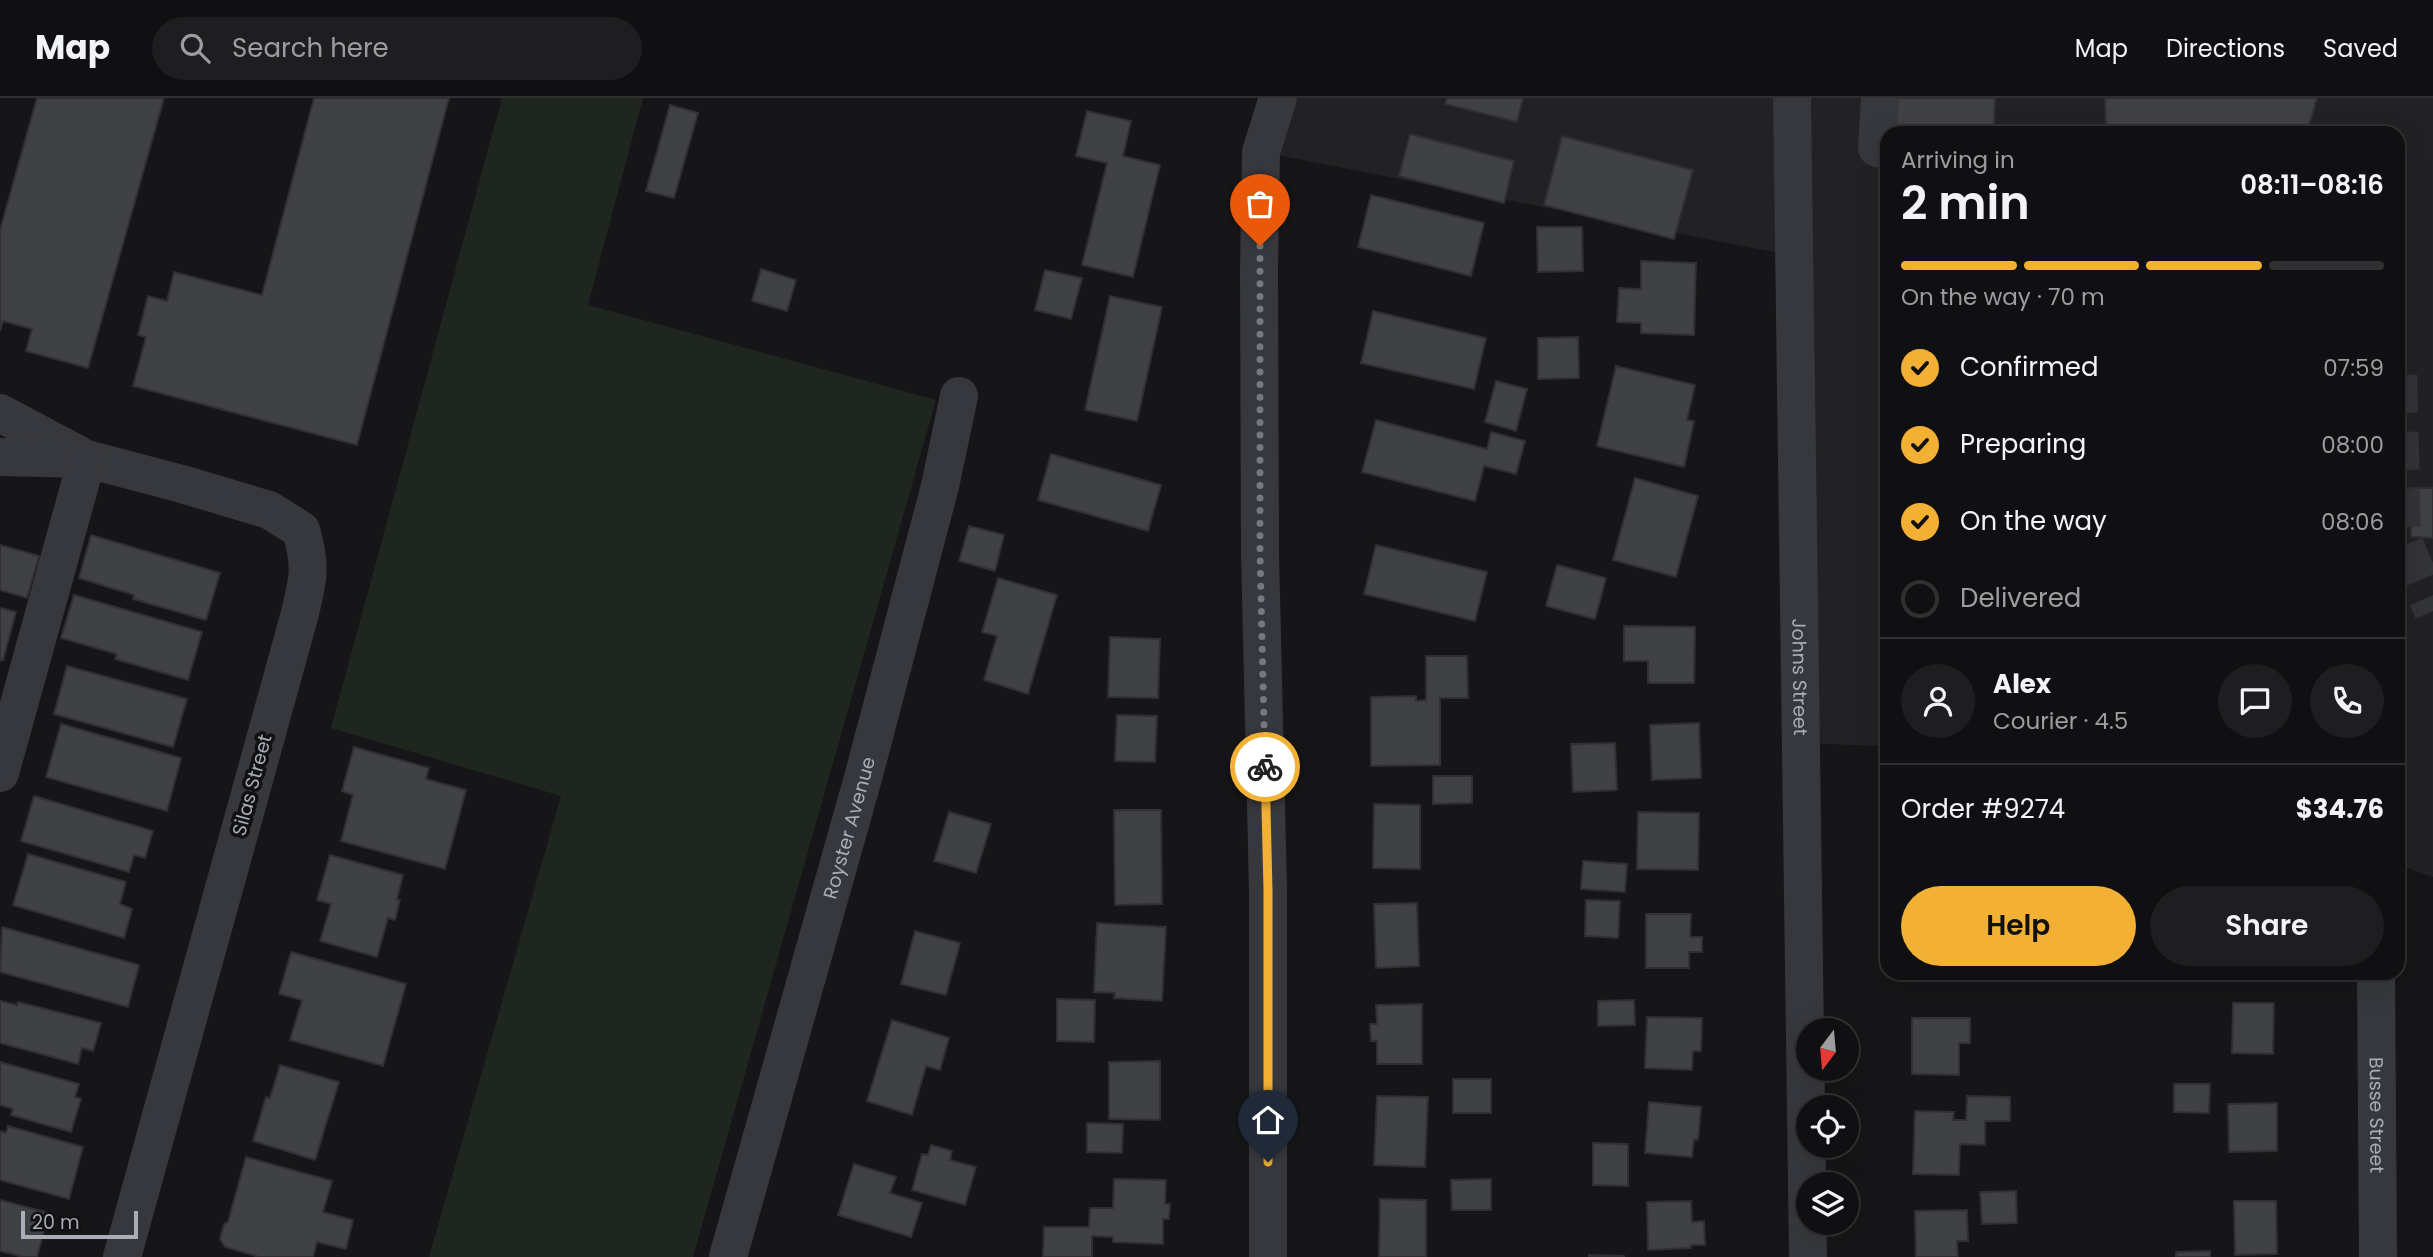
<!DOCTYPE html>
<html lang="en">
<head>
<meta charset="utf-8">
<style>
	body { margin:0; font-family:Poppins,sans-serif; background:#1e1e20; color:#f1f3f6; height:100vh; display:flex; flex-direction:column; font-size:26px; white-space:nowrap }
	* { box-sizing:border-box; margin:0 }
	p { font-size:23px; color:#9c9d9f }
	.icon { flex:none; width:38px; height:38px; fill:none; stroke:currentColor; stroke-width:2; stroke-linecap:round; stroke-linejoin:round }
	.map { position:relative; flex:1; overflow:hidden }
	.sheet { position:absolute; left:1880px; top:28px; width:525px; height:854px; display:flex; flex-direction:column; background:#101012; border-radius:21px; box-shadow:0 7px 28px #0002,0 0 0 2px #303032 }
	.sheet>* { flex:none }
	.needle { width:46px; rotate:196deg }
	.fabs { position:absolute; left:1796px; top:920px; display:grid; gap:14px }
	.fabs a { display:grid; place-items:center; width:63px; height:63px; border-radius:50%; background:#101012; box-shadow:0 7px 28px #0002,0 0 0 2px #303032; font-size:35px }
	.scale { position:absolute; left:21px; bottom:18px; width:117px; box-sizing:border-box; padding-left:7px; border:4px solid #a8adb8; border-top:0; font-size:19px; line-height:24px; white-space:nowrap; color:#a8adb8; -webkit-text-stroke:5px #111113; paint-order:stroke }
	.pin { position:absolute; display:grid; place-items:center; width:60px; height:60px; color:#fff; margin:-72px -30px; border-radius:50% 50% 50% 0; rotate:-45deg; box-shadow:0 0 7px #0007 }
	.pin .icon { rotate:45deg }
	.courier { position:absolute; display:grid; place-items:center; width:70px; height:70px; margin:-35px; border:5px solid #f2b134; border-radius:50%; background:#fff; color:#222; box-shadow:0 2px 9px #0007 }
	.overview em { font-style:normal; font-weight:600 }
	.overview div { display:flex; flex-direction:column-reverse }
	.overview { display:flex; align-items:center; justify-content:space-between; height:119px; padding:0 21px }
	h1 { font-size:46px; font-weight:600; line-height:52px }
	.bar { display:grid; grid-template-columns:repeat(4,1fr); gap:10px 7px; align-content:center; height:84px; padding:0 21px }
	.bar i { height:9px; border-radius:5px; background:#303032 }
	.bar .selected { background:#f2b134 }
	.bar p { grid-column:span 4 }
	.line { display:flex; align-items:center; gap:18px; padding:0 21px; border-top:2px solid #303032 }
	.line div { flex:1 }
	.round { display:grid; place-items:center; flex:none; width:74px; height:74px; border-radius:37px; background:#1e1e20 }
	ol { padding:0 21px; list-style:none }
	li { display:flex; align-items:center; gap:21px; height:77px }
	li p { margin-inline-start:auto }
	li .icon { padding:7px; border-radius:50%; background:#f2b134; color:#111; stroke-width:4 }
	li:last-child { color:#9c9d9f }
	li i { width:38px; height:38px; border:4px solid #303032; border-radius:50% }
	.action { display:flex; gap:14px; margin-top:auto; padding:14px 21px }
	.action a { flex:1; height:80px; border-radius:42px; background:#f2b134; color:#111; font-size:28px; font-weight:600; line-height:80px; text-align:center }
	.action a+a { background:#1e1e20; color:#f1f3f6 }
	header { display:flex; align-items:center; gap:42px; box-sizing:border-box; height:98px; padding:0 35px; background:#101012; border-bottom:2px solid #303032 }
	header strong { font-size:33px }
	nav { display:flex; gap:38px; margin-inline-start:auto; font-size:24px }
	.search { width:490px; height:63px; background:#1e1e20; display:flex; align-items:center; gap:18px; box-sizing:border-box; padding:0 24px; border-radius:38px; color:#9c9d9f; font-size:26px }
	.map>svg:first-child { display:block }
	.built { fill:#222225 }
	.green { fill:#1e261f }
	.building { fill:#404145; stroke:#303034; stroke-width:2 }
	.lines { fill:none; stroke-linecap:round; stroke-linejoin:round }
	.minor-tunnel { stroke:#333438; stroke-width:38; stroke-dasharray:38 19; stroke-linecap:butt }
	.minor { stroke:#37383d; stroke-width:38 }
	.done { stroke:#757880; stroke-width:7; stroke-dasharray:0 12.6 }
	.route { stroke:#f2b134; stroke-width:9 }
	.labels { text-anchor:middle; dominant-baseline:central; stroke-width:7; stroke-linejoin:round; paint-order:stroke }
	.street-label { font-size:19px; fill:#a8adb8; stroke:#111113 }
</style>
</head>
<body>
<header>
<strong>Map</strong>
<div class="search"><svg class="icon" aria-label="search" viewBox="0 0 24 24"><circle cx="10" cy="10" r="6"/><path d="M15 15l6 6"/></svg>Search here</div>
<nav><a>Map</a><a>Directions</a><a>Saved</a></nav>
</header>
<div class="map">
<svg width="2433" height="1159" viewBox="0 0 2433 1159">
	<rect width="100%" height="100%" fill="#161618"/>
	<polygon class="built" points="1278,0 2433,0 2433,779 2398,767 2398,35 1886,35 1886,648 1800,645 1794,158 1261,54"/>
	<polygon class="green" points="502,0 643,0 588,207 936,302 693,1159 429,1159 561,698 331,630"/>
	<g class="building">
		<polygon points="37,0 164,0 88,270 26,253 32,231 3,223 0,233 0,132"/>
		<polygon points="314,0 449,0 357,347 133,288 146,239 138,237 148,198 167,203 174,174 262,197"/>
		<polygon points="1447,0 1523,0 1517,24 1445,6"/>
		<polygon points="1892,0 1995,0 1994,27 1892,33"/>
		<polygon points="2105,0 2317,0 2307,35 2106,35"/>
		<polygon points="670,7 698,15 674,100 646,93"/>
		<polygon points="1087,13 1131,23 1123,58 1160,67 1133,179 1082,167 1107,65 1076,58"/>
		<polygon points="1410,36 1514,63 1504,105 1399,78"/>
		<polygon points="1562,38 1693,72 1674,141 1544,107"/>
		<polygon points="1371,97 1484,125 1471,178 1358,149"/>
		<polygon points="1537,129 1582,129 1583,173 1538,174"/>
		<polygon points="1641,163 1696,165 1694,237 1641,235 1641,225 1617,224 1619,190 1641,191"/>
		<polygon points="761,171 796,182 787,213 752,203"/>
		<polygon points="1045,172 1082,180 1071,221 1035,212"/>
		<polygon points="1110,198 1162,209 1137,323 1085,312"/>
		<polygon points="1373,213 1486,240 1474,291 1361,265"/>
		<polygon points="1578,239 1579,280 1538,281 1538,240"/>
		<polygon points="1616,268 1695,287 1687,322 1694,323 1684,369 1597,348"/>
		<polygon points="1496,283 1527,291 1516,333 1485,324"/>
		<polygon points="1376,322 1487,351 1491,334 1525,343 1516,376 1484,368 1475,403 1362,374"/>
		<polygon points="1886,341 1886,631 1879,630"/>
		<polygon points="1051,356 1161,387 1148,433 1038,402"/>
		<polygon points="1635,380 1698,398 1676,479 1613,462"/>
		<polygon points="2410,390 2433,390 2433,440 2411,439"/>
		<polygon points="969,428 1004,437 995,473 959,463"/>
		<polygon points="91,437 220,475 206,522 133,501 134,497 79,480"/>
		<polygon points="0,447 39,458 27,500 0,492"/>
		<polygon points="1376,447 1487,474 1475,523 1364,496"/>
		<polygon points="1557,467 1606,480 1595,521 1546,508"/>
		<polygon points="998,480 1057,497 1028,596 984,582 997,538 982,534"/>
		<polygon points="74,497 202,534 188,582 115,561 117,556 61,540"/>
		<polygon points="0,510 16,514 3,562 0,562"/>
		<polygon points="1624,528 1695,529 1694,585 1648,585 1648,563 1624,563"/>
		<polygon points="1110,539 1160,541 1158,600 1108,599"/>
		<polygon points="1426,558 1467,558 1468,600 1440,600 1440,667 1371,668 1371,599 1416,598 1416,603 1426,602"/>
		<polygon points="67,568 187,601 173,649 54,616"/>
		<polygon points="1117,617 1157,618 1155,664 1115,663"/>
		<polygon points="1699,625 1701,680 1652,682 1650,627"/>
		<polygon points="61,626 181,660 167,713 46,679"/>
		<polygon points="1615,645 1617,692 1573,694 1571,646"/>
		<polygon points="354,649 429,670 426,681 466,692 445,771 341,743 353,697 342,693"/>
		<polygon points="1433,678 1472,678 1472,705 1433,706"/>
		<polygon points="34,698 153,733 145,760 134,757 129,774 21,743"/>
		<polygon points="1374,706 1420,707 1420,771 1373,770"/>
		<polygon points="1114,712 1161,712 1162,806 1115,807"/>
		<polygon points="949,714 991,726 976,775 934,763"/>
		<polygon points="1638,714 1699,715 1698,772 1637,771"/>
		<polygon points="28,756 126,784 120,806 132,811 124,840 13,807"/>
		<polygon points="330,757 403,777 397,801 400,802 395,822 388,820 377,859 320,843 331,806 317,802"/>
		<polygon points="1583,763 1627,766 1625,794 1581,791"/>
		<polygon points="1586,802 1620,803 1618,840 1585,838"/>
		<polygon points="1417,805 1419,868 1376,870 1374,806"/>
		<polygon points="1646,816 1691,816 1690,839 1702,839 1702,854 1689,854 1689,870 1646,870"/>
		<polygon points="1097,825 1166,829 1162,903 1114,900 1115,895 1094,894"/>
		<polygon points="2,829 139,867 128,909 0,874"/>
		<polygon points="915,833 960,845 946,897 901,886"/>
		<polygon points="291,854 406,886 383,968 290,942 302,902 279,896"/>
		<polygon points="1057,901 1095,902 1094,944 1057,943"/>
		<polygon points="1634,902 1635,927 1598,928 1598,903"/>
		<polygon points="0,903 17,907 18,904 101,925 93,953 82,950 78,966 0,945"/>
		<polygon points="2233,905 2274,905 2273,956 2232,955"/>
		<polygon points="1422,906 1422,966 1377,966 1377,943 1371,943 1370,926 1377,926 1376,907"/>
		<polygon points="1647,919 1702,920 1701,953 1693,953 1692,972 1645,970"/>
		<polygon points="1912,920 1970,920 1970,945 1959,945 1959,977 1912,976"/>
		<polygon points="892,922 949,940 940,972 926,968 912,1017 867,1003"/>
		<polygon points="1160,963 1160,1022 1109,1021 1109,964"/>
		<polygon points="0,964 79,986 75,999 81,1001 71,1034 11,1017 13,1011 0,1007"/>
		<polygon points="280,967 339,984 315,1062 253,1043 266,999 270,1000"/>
		<rect x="1453" y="981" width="38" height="34"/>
		<polygon points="2174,986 2210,986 2209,1015 2174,1014"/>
		<polygon points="1377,998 1428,999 1425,1069 1374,1067"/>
		<polygon points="1967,998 2010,999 2010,1023 1985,1023 1985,1047 1960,1046 1959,1077 1913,1076 1915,1013 1954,1014 1953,1022 1966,1022"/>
		<polygon points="1649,1004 1701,1009 1698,1042 1694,1041 1692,1059 1645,1055"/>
		<polygon points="2277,1005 2277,1053 2229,1054 2228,1006"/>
		<polygon points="1087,1025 1123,1026 1122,1055 1087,1054"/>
		<polygon points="8,1028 83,1049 69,1101 0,1082 0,1033 6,1035"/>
		<polygon points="1593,1045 1628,1046 1628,1088 1593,1087"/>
		<polygon points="931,1047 952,1053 950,1062 976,1069 965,1107 912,1092 922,1056 928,1057"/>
		<polygon points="246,1059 332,1083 323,1114 353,1122 346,1151 317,1144 313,1159 259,1159 225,1149 220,1141 224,1126 228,1124"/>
		<polygon points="854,1066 896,1079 890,1095 922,1105 911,1139 838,1117"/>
		<polygon points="1114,1081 1166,1082 1165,1106 1170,1106 1169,1121 1163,1121 1163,1146 1113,1144 1113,1139 1092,1138 1092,1159 1043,1159 1044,1129 1089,1129 1090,1110 1113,1110"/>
		<polygon points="1491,1081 1491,1112 1452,1112 1451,1082"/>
		<polygon points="2016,1093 2017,1125 1982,1126 1980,1094"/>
		<polygon points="1380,1101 1426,1102 1426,1159 1379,1159"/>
		<polygon points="0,1102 49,1115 37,1159 23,1159 0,1153"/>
		<polygon points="1691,1103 1692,1124 1704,1123 1705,1147 1691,1147 1691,1150 1648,1152 1647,1104"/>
		<polygon points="2234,1103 2276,1103 2277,1156 2235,1157"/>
		<polygon points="1967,1112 1968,1143 1957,1143 1958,1159 1916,1159 1915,1113"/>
		<polygon points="2210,1153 2210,1159 2176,1159 2176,1154"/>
		<polygon points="1589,1157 1624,1158 1624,1159 1589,1159"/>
	</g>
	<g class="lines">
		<polyline class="minor-tunnel" points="2398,277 2402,441 2433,513"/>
		<g class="minor">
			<path id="s1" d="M1792 0 1808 1159"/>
			<polyline points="1877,50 1880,0"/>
			<polyline points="0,315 79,357"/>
			<path d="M0 359 87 361 182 386 269 412 301 432C312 470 308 482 299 519L122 1159"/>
			<polyline points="0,675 87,361"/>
			<path id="s2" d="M2376 875 2378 1159"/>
			<path id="s3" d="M728 1159 863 680 940 388 959 298"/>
			<polyline points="1268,1159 1268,792 1260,455 1259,172 1261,54 1278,0"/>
		</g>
	</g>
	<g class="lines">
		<polyline class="done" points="1260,148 1260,455 1265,669"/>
		<polyline class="route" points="1265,669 1268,792 1268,1064"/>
	</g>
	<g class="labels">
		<g class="street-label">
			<text stroke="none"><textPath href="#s1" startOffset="579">Johns Street</textPath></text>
			<text transform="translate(252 687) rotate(-75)">Silas Street</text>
			<text stroke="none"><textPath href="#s3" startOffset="446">Royster Avenue</textPath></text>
			<text stroke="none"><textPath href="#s2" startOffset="142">Busse Street</textPath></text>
		</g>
	</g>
</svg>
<div class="fabs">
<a><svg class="needle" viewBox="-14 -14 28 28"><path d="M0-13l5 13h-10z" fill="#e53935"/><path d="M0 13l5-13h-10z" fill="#9c9d9f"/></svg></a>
<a><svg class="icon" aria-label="locate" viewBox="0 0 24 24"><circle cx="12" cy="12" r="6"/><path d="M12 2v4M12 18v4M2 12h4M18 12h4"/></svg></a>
<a><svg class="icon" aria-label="layers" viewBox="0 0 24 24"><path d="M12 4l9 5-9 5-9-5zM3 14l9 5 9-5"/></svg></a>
</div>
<div class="scale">20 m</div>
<div class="pin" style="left:1260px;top:148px;background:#ea580c"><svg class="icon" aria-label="bag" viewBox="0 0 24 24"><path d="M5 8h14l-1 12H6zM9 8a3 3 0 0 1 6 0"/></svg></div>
<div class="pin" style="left:1268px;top:1064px;background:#1f2937"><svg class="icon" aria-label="home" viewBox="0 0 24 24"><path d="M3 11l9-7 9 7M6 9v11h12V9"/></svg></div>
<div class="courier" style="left:1265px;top:669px"><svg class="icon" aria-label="bike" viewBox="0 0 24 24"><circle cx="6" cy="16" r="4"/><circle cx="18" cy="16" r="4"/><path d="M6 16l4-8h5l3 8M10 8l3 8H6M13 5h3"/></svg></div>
<section class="sheet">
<div class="overview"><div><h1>2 min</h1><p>Arriving in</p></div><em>08:11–08:16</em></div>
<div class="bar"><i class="selected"></i><i class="selected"></i><i class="selected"></i><i></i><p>On the way · 70 m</p></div>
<ol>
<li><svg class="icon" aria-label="check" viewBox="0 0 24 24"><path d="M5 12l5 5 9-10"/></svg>Confirmed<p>07:59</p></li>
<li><svg class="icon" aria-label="check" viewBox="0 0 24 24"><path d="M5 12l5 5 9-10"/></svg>Preparing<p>08:00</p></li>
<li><svg class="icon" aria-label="check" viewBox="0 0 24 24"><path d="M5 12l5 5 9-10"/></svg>On the way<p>08:06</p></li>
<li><i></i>Delivered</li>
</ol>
<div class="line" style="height:126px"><a class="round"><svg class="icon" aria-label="person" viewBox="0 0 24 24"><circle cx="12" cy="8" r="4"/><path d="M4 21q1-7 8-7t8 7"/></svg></a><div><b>Alex</b><p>Courier · 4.5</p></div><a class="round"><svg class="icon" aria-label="chat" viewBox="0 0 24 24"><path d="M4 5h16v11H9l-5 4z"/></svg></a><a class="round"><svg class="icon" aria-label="phone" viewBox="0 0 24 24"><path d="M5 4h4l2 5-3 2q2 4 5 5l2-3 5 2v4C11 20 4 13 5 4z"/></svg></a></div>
<div class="line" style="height:91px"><div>Order #9274</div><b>$34.76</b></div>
<div class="action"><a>Help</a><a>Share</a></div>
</section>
</div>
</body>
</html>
